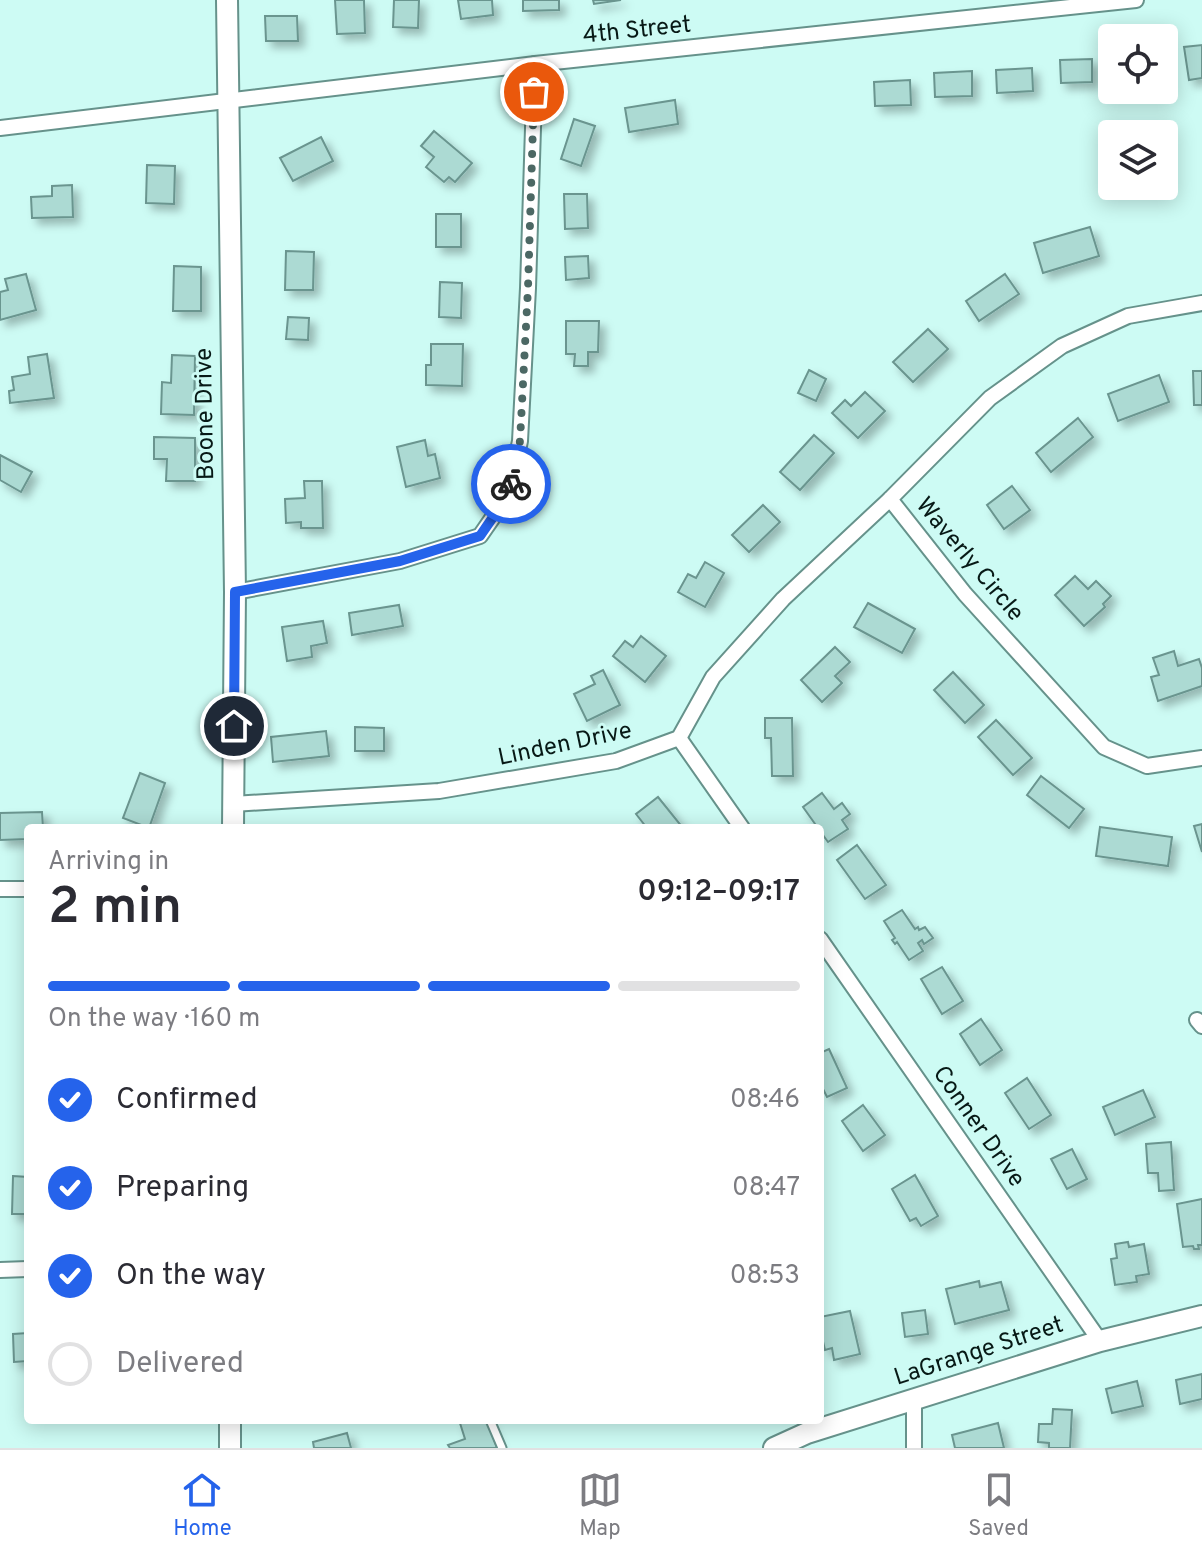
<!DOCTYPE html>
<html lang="en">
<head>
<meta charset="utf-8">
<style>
	body { margin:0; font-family:Overpass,sans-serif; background:#f2f2f3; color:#2b2b33; height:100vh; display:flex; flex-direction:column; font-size:30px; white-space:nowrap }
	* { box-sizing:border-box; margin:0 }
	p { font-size:26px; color:#7c7c81 }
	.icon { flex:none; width:44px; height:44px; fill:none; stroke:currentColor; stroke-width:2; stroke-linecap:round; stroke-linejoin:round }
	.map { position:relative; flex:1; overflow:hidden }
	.sheet { position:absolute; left:24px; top:824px; width:800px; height:600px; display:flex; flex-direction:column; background:#fff; border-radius:8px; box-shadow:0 4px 20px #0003 }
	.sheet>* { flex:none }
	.controls { position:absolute; left:1098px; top:24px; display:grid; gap:16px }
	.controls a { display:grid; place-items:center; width:80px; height:80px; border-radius:8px; background:#fff; box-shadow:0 4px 20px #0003; font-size:40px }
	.pin { position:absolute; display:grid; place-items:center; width:68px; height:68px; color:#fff; margin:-34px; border:4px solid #fff; border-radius:50%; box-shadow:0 2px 8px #0007 }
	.courier { position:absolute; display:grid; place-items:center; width:80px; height:80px; margin:-40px; border:6px solid #2563eb; border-radius:50%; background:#fff; color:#222; box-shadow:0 2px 10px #0007 }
	.overview em { font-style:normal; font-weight:600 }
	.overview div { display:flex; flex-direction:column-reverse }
	.overview { display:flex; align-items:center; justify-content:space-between; height:136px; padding:0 24px }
	h1 { font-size:52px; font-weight:600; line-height:60px }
	.bar { display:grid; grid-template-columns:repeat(4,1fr); gap:12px 8px; align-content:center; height:96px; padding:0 24px }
	.bar i { height:10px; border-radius:6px; background:#e1e1e2 }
	.bar .on { background:#2563eb }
	.bar p { grid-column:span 4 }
	ol { padding:0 24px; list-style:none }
	li { display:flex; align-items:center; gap:24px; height:88px }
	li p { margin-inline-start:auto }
	li .icon { padding:8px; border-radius:50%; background:#2563eb; color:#fff; stroke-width:4 }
	li:last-child { color:#7c7c81 }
	li i { width:44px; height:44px; border:4px solid #e1e1e2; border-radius:50% }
	.menu { display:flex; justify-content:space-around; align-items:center; height:112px; border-top:2px solid #e1e1e2; background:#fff; font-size:22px; color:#7c7c81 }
	.menu a { display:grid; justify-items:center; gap:4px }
	.menu .on { color:#2563eb }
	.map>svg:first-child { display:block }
	.building { fill:#acdad3; stroke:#6a958f; stroke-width:2; filter:url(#shadow) }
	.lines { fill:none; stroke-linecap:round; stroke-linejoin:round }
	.lane-casing { stroke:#66928b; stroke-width:11 }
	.street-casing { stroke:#66928b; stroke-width:18 }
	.secondary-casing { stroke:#66928b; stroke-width:24 }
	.lane { stroke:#fff; stroke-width:7 }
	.street { stroke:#fff; stroke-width:14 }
	.secondary { stroke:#fff; stroke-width:20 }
	.done { stroke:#4c6864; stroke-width:8; stroke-dasharray:0 14.4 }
	.route { stroke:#2563eb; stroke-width:10 }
	.labels { text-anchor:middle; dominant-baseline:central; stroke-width:6; stroke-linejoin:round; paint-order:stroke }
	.street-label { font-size:24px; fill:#071916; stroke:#cdfbf4 }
</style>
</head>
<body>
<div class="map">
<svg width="1202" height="1448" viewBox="0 0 1202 1448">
	<defs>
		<filter id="shadow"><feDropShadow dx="6" dy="6" stdDeviation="4" flood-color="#0004"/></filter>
	</defs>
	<rect width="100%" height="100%" fill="#cdfbf4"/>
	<g class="building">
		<polygon points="335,0 364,0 365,33 337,34"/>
		<polygon points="394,0 419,0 418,28 393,27"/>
		<polygon points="458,0 492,0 493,15 461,19"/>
		<polygon points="523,0 559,0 559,10 523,11"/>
		<polygon points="593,0 621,0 594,4"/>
		<polygon points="265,16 297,16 298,41 266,41"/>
		<polygon points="1202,45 1202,78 1189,80 1184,47"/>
		<polygon points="1092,59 1092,82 1061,83 1060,60"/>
		<polygon points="1032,68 1033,91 997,93 996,70"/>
		<polygon points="972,71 972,96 935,97 934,73"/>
		<polygon points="910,80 911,105 875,106 874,82"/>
		<polygon points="675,100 678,124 629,132 625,108"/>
		<polygon points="574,119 595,126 581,166 561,159"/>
		<polygon points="434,131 472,163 455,182 449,177 444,182 426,167 434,157 421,146"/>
		<polygon points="321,137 333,161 293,181 280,158"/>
		<polygon points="147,165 175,166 174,204 146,203"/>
		<polygon points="72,185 73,217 32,218 31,197 52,196 52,186"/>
		<polygon points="564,194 587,194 588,228 565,229"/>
		<rect x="436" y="214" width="25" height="33"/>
		<polygon points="1090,227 1099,256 1043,273 1034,243"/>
		<polygon points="286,251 314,252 313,290 285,290"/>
		<polygon points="588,256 589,278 566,280 565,257"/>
		<polygon points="174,266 201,267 201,311 173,311"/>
		<polygon points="26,274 36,310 0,320 0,292 8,290 5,279"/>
		<polygon points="1005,274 1019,294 979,321 966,301"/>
		<polygon points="440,282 462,283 461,318 439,317"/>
		<polygon points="288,317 309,318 308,340 286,339"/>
		<polygon points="566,321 599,321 598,352 588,352 588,366 574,366 575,354 566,354"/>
		<polygon points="928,329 948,349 913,382 893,362"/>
		<polygon points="431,344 463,344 462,386 426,385 426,365 431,365"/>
		<polygon points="47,354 54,398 10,403 9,391 14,390 12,377 30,374 28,357"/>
		<polygon points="172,355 195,356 194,415 161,414 162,382 171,383"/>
		<polygon points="809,370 826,379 816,401 798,393"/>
		<polygon points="1193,371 1202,371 1202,405 1194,405"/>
		<polygon points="1159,375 1169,402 1118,421 1108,394"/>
		<polygon points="865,392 885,411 858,438 832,413 845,400 851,406"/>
		<polygon points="1078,418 1093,437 1051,472 1036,453"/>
		<polygon points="814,435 834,453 800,490 780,472"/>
		<polygon points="154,437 195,438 195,481 166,481 167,459 154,459"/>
		<polygon points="425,440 428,456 435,454 440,478 406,487 397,447"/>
		<polygon points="0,455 32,472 21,492 0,480"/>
		<polygon points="304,481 322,481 323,528 301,528 301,522 286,523 285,499 305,498"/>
		<polygon points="1012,486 1030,510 1004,529 987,505"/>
		<polygon points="763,505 780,522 749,552 732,535"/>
		<polygon points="705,562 724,573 705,607 678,592 688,574 696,578"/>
		<polygon points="1075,576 1088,589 1096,581 1111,596 1103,604 1105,607 1084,626 1055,595"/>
		<polygon points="868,603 915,629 902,653 854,627"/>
		<polygon points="399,605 403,626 352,635 349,613"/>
		<polygon points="323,621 327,643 311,646 312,657 287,661 282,627"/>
		<polygon points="641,636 666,656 645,682 613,656 625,641 633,647"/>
		<polygon points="835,647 850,662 835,676 842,683 822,702 801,680"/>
		<polygon points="1174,651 1178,666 1199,659 1202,668 1202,686 1158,701 1151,677 1159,675 1153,658"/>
		<polygon points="603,670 620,705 587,721 574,694 595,684 591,676"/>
		<polygon points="953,672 984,705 965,723 934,690"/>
		<polygon points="765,718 792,718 793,776 772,776 771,738 765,738"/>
		<polygon points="996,720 1032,758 1013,775 978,737"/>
		<polygon points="355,727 384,728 384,751 355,751"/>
		<polygon points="326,731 329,756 273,762 271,737"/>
		<polygon points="140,773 165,783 149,828 123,818"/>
		<polygon points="1041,776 1084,809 1069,828 1027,795"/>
		<polygon points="822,793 834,809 842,803 850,814 842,820 848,829 828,842 820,831 820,828 818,828 803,807"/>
		<polygon points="658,797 683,828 647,828 636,814"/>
		<polygon points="42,812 43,828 28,828 28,839 0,840 0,813"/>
		<polygon points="1202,824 1202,852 1194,826"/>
		<polygon points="1100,827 1172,837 1168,866 1096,856"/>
		<polygon points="857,845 886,885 865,899 837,860"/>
		<polygon points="902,910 915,929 918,927 919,930 925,927 933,938 924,944 922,940 918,943 923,951 909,960 897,942 895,944 892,940 895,938 884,921"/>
		<polygon points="942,967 963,1001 942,1014 921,979"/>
		<polygon points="981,1019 1002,1050 980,1065 960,1034"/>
		<polygon points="829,1049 847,1088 827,1097 820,1083 820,1053"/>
		<polygon points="1027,1078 1051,1115 1029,1129 1005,1093"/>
		<polygon points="1143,1090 1155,1117 1115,1135 1103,1107"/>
		<polygon points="863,1105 885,1135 863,1151 842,1121"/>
		<polygon points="1171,1142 1174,1190 1159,1191 1158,1173 1148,1173 1146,1144"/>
		<polygon points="1072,1149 1087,1179 1067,1189 1051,1159"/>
		<polygon points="915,1175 938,1216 921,1226 916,1218 910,1221 892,1189"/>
		<polygon points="13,1176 28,1177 28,1214 12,1214"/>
		<polygon points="1202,1199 1202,1245 1198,1245 1199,1249 1194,1249 1193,1246 1183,1247 1177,1204"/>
		<polygon points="1128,1242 1129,1247 1144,1244 1149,1274 1136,1276 1137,1282 1115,1285 1111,1259 1117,1258 1115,1244"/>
		<polygon points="979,1281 980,1287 1001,1282 1009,1310 955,1324 946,1289"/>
		<polygon points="925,1310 928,1334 905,1337 902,1313"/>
		<polygon points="850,1311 860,1354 834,1360 832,1348 825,1350 820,1329 820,1317"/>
		<polygon points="28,1333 28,1361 14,1362 13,1334"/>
		<polygon points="1202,1374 1202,1399 1180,1404 1176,1380"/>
		<polygon points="1137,1381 1143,1406 1112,1413 1106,1389"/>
		<polygon points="1053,1409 1072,1410 1070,1448 1049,1448 1049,1443 1038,1442 1039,1424 1052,1424"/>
		<polygon points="459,1420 487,1420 497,1448 450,1448 448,1445 465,1439"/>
		<polygon points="998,1423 1004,1448 955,1448 952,1435"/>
		<polygon points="347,1433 351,1448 314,1448 313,1442"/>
	</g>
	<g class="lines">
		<defs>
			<polyline id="lane" points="490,1420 502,1448"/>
			<g id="street">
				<polyline points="0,128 535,64 1136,0"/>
				<polyline points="890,499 965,594 1104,747 1147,766 1202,758"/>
				<polyline points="235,592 400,561 480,536 509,494 520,441 528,288 535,64"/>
				<polyline points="679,738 742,828"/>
				<polyline points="233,804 439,791 616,761 679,738 713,677 783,599 890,499 990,398 1062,346 1128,316 1202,303"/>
				<polyline points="0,889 28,889"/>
				<polyline points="820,939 1100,1341"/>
				<polyline points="1197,1020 1202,1026"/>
				<polyline points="0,1270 28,1269"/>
				<polyline points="914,1448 914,1401"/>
			</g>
			<g id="secondary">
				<polyline points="227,0 235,592 233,828"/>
				<polyline points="230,1448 230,1420"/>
				<polyline points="774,1448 807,1433 1100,1341 1202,1316"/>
			</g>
		</defs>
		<use href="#lane" class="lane-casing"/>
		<use href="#street" class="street-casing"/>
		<use href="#secondary" class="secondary-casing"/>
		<use href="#lane" class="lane"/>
		<use href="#street" class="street"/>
		<use href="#secondary" class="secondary"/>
	</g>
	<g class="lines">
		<polyline class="done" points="511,484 520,441 528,288 534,92"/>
		<polyline class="route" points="234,726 235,592 400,561 480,536 509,494 511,484"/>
	</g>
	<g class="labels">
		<g class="street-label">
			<text transform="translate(637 31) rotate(-6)">4th Street</text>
			<text transform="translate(206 414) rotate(-91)">Boone Drive</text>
			<text transform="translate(969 560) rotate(50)">Waverly Circle</text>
			<text transform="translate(565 745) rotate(-12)">Linden Drive</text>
			<text transform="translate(978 1127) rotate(55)">Conner Drive</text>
			<text transform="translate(979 1352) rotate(-18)">LaGrange Street</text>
		</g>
	</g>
</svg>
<div class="controls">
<a><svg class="icon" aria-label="locate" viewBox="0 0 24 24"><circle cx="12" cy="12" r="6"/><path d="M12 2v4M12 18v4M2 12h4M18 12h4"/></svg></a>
<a><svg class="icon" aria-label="layers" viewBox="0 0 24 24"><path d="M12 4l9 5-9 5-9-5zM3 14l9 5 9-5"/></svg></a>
</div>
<div class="pin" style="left:534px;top:92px;background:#ea580c"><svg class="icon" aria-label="bag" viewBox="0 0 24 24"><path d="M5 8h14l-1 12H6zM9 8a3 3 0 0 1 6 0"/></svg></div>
<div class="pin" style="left:234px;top:726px;background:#1f2937"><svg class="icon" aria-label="home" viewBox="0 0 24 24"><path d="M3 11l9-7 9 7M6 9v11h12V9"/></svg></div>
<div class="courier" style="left:511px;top:484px"><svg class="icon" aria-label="bike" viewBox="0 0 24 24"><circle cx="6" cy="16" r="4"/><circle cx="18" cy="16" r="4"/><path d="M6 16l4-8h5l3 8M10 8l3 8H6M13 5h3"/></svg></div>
<section class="sheet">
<div class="overview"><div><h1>2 min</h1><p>Arriving in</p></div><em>09:12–09:17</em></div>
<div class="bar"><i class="on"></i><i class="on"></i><i class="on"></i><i></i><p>On the way · 160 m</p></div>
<ol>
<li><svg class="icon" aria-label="check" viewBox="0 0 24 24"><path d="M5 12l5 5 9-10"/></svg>Confirmed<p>08:46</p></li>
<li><svg class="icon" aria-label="check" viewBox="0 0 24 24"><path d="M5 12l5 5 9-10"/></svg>Preparing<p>08:47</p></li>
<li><svg class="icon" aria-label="check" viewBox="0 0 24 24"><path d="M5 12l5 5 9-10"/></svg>On the way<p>08:53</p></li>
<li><i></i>Delivered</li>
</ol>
</section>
</div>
<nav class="menu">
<a class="on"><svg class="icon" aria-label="home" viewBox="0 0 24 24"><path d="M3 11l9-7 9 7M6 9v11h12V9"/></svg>Home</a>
<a><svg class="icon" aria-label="map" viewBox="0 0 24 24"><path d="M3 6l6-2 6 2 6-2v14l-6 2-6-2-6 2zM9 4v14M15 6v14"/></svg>Map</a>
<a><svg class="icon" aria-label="saved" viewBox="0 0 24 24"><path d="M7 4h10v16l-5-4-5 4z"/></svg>Saved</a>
</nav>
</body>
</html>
